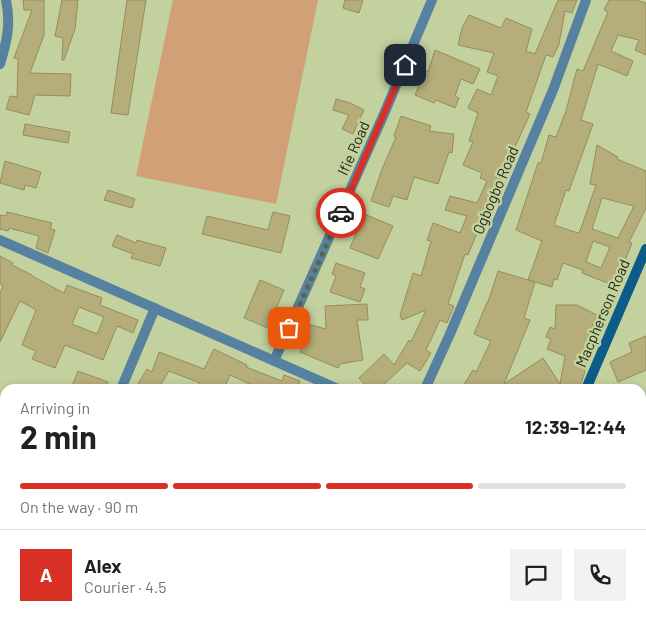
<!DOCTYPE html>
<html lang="en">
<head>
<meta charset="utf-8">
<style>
	body { margin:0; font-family:Barlow,sans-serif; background:#f2f2f2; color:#202124; height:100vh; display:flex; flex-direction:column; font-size:19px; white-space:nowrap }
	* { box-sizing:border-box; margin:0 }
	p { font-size:16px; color:#757577 }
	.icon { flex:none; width:28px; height:28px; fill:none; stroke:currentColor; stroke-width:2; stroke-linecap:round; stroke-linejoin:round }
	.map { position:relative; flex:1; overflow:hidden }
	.drawer { position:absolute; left:0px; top:384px; width:646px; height:246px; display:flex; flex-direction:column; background:#fff; border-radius:15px 15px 0 0; box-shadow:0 2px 8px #0003 }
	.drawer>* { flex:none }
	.pin { position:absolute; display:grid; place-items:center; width:42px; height:42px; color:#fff; margin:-21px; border-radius:10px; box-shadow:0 2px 8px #0006 }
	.courier { position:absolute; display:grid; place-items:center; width:50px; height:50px; margin:-25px; border:4px solid #d93025; border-radius:50%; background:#fff; color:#222; box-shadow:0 1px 6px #0007 }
	.overview em { font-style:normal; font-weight:700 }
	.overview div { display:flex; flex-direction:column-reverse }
	.overview { display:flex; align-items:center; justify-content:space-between; height:85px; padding:0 20px }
	h1 { font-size:32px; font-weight:700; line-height:38px }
	.bar { display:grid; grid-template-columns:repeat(4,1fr); gap:8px 5px; align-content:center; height:60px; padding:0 20px }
	.bar i { height:6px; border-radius:4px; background:#e0e0e0 }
	.bar .selected { background:#d93025 }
	.bar p { grid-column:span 4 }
	.line { display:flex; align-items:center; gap:12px; padding:0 20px; border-top:1px solid #e0e0e0 }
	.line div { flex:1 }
	.round { display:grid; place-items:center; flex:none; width:52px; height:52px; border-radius:0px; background:#f2f2f2 }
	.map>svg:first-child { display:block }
	.green { fill:#d1a077 }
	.building { fill:#b6ae7a; stroke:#958d5a; fill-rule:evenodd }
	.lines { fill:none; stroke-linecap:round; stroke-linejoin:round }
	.street { stroke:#5681a0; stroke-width:10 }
	.secondary { stroke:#0b5c89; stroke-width:10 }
	.done { stroke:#5c6444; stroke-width:5; stroke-dasharray:0 9 }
	.route { stroke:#d93025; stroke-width:6 }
	.labels { text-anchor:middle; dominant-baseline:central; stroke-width:5; stroke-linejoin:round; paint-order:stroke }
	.street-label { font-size:15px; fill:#242914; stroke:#c3d19e }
</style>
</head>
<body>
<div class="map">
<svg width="646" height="629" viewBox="0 0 646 629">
	<rect width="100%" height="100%" fill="#c3d19e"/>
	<polygon class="green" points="173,0 318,0 276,204 136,176"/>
	<g class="building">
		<polygon points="23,0 44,0 44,35 30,73 71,74 70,96 35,95 29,115 6,109 10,96 17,97 18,59 14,58 32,10 24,10"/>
		<polygon points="62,0 78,0 75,29 64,60 62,60 63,38 55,36"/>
		<polygon points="127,0 146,0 128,115 111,113"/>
		<polygon points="345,0 363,0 359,13 343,8"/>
		<polygon points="558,0 577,0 572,13 565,11 559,44 553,57 546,55 526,112 530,114 515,147 520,149 515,162 508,159 495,190 500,193 495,206 488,203 481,229 479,228 468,255 465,254 448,304 454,306 447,323 440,320 426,350 431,353 420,371 407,363 379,389 369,389 359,378 384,354 394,365 409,340 411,342 426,310 402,320 400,315 413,273 421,276 431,241 427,240 433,223 460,233 467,216 445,210 450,196 477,203 487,181 480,178 482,173 463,165 473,142 469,141 478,113 468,108 477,89 491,95 498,76 487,72 494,53 458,45 462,28 469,15 501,28 506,18 532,29 526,51 535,54"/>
		<path d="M609 0H636L646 3V55L635 50 639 40 618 35 611 51 633 61 627 76 598 64 581 120 593 124 569 191 566 190 554 225 578 233 580 231 596 185 590 184 597 145 618 157 617 159 646 171V208L629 242 632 243 615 286 582 273 583 270 563 263 557 280 554 279 552 287 528 280 542 241 516 230 538 163H541L549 135 556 137 566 111 577 69 583 71 608 12 604 10ZM602 198 634 206 618 238 592 229ZM593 241 610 247 601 268 586 262Z"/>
		<polygon points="435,50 480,69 473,84 461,79 455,96 459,98 455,108 436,100 434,103 415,95 425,71 428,72"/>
		<polygon points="336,99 350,103 364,110 353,134 342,129 349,115 333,110"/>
		<polygon points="401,116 431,126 429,131 454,134 452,153 449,152 438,184 414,177 407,200 393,196 389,207 371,201 382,169 396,137 394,136"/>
		<polygon points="25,124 70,132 68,143 23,135"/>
		<polygon points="5,161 41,172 36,188 25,185 24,190 0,183"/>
		<polygon points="108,190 135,199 132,208 104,200"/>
		<polygon points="7,212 52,223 50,229 55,230 48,253 36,248 39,236 9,228 8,231 0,229 0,215 6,216"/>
		<polygon points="273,212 290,216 281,253 202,234 207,216 268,230"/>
		<polygon points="364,214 393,226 378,259 350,248"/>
		<polygon points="117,235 136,243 137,240 166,248 160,266 131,258 133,254 112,246"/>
		<path d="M0 256 13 263 12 265 32 275V276L64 293 67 285 102 298 100 305 138 320 133 333 117 326 103 360 65 345 55 368 32 359 36 351 22 345 36 310 20 301 0 342V293L3 286 0 284ZM79 307 104 317 97 334 72 324Z"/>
		<polygon points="336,263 365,273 360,287 365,289 360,302 330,292 336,276 332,274"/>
		<polygon points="498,271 535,282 524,318 530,320 504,384 543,358 560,384 565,356 547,349 551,339 546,337 550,327 555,329 556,305 577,305 597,315 587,339 591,340 584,375 579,389 461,389 473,370 476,372 491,341 474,334 487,302 488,302"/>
		<polygon points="260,280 284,290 268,328 244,318"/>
		<polygon points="367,304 368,320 357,320 363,360 340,364 338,368 300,352 311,325 326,329 325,306"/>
		<polygon points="646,336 646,370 618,382 610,362 632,352 629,343"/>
		<polygon points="214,349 247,365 246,367 282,381 284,375 300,381 298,387 301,389 253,389 254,386 230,375 224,389 208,389 199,384 200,383 169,371 158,389 135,389 147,369 152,372 159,352 204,369"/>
		<polygon points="78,371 108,382 106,389 71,389"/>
	</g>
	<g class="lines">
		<g class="street">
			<path d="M0 64C7 41 11 24 6 0"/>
			<polyline points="0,240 338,389"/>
			<polyline points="274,361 384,114 432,0"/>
			<polyline points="121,389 155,308"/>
			<polyline points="425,389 450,334 553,90 586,0"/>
			<polyline points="0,427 5,429"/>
			<polyline points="641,525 645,527"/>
			<polyline points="323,629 325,625"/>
		</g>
		<g class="secondary">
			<polyline points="586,389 646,249"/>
			<polyline points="481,629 483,625"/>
		</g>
	</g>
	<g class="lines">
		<polyline class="done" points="289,328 341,213"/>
		<polyline class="route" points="341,213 405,65"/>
	</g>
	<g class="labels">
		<g class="street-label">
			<text transform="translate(353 148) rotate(-66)">Ifie Road</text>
			<text transform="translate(495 190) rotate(-67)">Ogbogbo Road</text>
			<text transform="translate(602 313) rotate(-67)">Macpherson Road</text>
		</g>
	</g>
</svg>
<div class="pin" style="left:289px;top:328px;background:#ea580c"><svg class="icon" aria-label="bag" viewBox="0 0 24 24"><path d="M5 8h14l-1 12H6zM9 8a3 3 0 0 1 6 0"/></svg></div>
<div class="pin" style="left:405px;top:65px;background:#1f2937"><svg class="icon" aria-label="home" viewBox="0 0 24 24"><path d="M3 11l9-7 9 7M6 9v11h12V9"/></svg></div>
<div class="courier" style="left:341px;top:213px"><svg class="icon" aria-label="car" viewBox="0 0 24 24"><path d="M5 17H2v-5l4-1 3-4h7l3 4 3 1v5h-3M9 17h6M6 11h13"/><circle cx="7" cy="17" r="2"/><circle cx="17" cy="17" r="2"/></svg></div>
<section class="drawer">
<div class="overview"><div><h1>2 min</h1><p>Arriving in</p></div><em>12:39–12:44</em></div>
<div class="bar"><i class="selected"></i><i class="selected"></i><i class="selected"></i><i></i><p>On the way · 90 m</p></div>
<div class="line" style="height:90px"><b class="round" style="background:#d93025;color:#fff">A</b><div><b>Alex</b><p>Courier · 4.5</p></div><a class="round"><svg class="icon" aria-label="chat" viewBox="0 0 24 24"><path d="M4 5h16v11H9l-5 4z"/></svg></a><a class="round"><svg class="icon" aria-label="phone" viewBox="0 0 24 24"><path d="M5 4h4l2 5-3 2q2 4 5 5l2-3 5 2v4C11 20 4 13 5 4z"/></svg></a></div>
</section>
</div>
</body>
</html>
